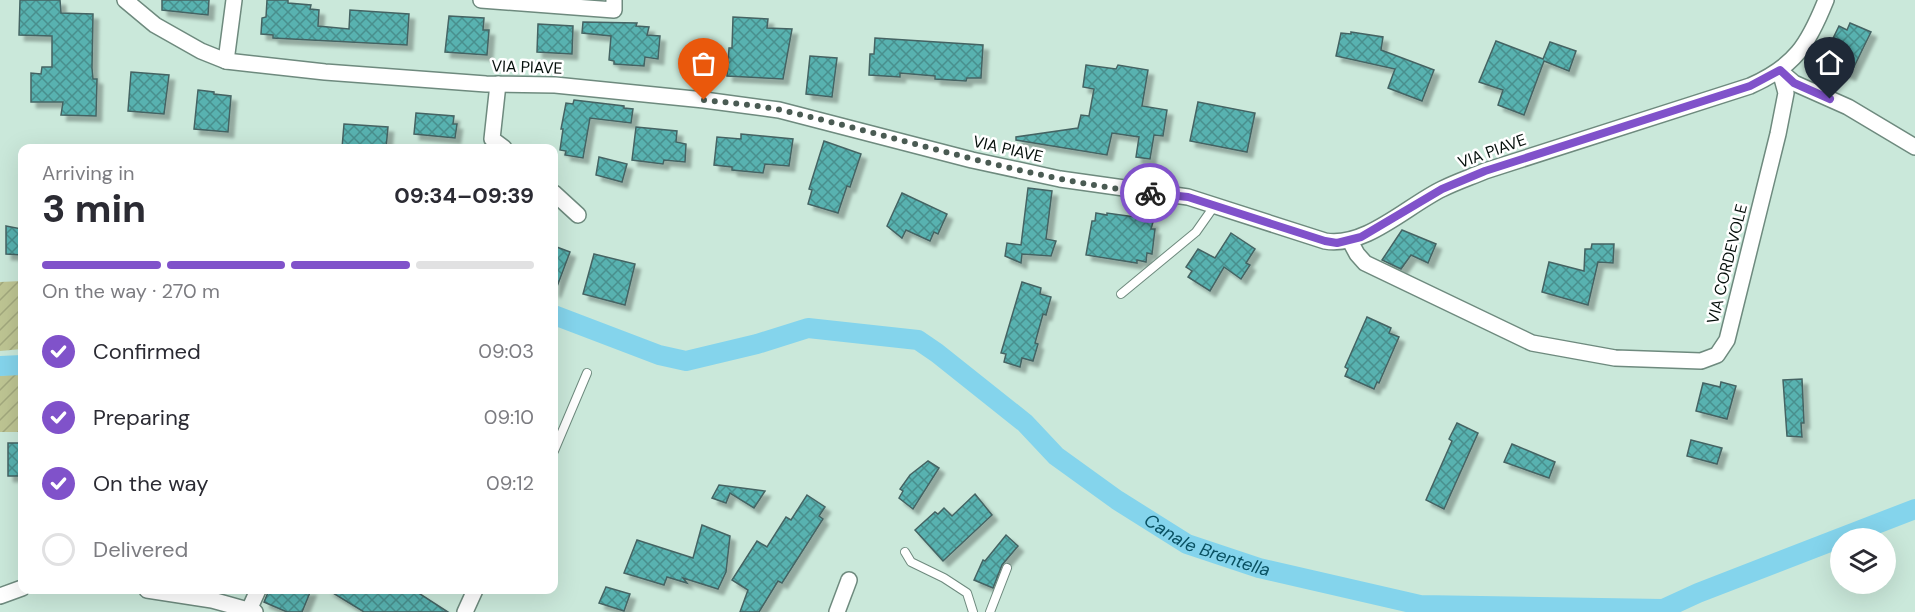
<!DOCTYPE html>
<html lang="en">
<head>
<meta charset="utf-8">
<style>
	body { margin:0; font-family:"DM Sans",sans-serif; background:#f7f7f7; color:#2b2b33; height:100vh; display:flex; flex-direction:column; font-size:22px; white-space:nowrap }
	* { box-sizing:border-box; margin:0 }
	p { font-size:20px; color:#7c7c81 }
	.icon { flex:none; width:33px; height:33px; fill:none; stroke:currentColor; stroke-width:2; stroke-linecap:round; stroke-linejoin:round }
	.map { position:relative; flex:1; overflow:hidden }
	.sheet { position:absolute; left:18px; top:144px; width:540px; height:450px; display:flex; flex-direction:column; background:#fff; border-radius:12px; box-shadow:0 6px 24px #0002 }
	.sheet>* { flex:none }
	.buttons { position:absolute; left:1830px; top:528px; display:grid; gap:12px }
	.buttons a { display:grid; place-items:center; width:66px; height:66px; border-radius:50%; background:#fff; box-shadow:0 6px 24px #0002; font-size:30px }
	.pin { position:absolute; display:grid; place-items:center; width:51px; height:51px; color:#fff; margin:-62px -26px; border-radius:50% 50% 50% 0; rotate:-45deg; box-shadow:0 0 6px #0007 }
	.pin .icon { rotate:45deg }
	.courier { position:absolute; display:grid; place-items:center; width:60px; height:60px; margin:-30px; border:4px solid #8052ca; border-radius:50%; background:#fff; color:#222; box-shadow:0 2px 8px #0007 }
	.summary em { font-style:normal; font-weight:700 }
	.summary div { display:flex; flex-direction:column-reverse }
	.summary { display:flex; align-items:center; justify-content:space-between; height:102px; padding:0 24px }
	h1 { font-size:39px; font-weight:700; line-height:45px }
	.bar { display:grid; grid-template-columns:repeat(4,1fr); gap:9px 6px; align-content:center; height:72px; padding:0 24px }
	.bar i { height:8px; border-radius:4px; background:#e1e1e2 }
	.bar .active { background:#8052ca }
	.bar p { grid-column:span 4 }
	ol { padding:0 24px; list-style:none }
	li { display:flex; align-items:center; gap:18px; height:66px }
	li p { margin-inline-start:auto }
	li .icon { padding:6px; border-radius:50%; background:#8052ca; color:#fff; stroke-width:4 }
	li:last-child { color:#7c7c81 }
	li i { width:33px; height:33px; border:3px solid #e1e1e2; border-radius:50% }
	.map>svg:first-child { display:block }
	.garden { fill:url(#garden-furrows) }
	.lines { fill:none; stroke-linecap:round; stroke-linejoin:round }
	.canal { stroke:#84d4ec; stroke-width:20 }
	.building { fill:url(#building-cross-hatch); stroke:#456463; stroke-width:1.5; filter:url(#shadow) }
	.service-casing { stroke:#6e8a7e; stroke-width:10 }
	.minor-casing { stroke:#6e8a7e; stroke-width:18 }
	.service { stroke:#fff; stroke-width:8 }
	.minor { stroke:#fff; stroke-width:15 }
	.done { stroke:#4a5b53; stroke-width:6; stroke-dasharray:0 10.8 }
	.route { stroke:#8052ca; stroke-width:8 }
	.labels { text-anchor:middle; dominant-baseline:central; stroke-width:5; stroke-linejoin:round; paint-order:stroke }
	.street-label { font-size:16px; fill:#050f0b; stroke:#fff }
	.water-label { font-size:18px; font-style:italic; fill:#095162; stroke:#fff }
</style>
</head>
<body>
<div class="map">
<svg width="1915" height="612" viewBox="0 0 1915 612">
	<defs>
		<pattern id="garden-furrows" width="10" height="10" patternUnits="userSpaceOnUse" patternTransform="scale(1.5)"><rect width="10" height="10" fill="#bec593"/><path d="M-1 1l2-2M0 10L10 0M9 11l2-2" fill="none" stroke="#a2a87d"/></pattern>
		<pattern id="building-cross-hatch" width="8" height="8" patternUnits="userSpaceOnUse" patternTransform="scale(1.5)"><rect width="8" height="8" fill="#59b2b0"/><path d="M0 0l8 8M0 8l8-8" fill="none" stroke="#488f8d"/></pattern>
		<filter id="shadow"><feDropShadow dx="5.5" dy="5.5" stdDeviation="1.5" flood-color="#0004"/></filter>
	</defs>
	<rect width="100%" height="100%" fill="#cae8da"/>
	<g class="garden">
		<polygon points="22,281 22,349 0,351 0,282"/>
		<polygon points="22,373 22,432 0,432 0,376"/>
	</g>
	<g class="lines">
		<g class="canal">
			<path id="s1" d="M554 315 659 355 686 361 757 344 808 328 918 340 937 353 1025 423 1056 456 1117 500 1187 544 1259 568 1420 605 1663 609 1698 593 1915 509"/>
			<polyline points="0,366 22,365"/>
		</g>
	</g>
	<g class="building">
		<polygon points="20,0 60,0 61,13 93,14 92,68 93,79 97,79 96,116 61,115 63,102 31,102 31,73 41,74 42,67 52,67 52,36 19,35"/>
		<polygon points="162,0 209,0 208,15 162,10"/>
		<polygon points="267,0 288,0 288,3 311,5 310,9 319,10 318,26 349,29 350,10 409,14 407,45 273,38 273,35 261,34 262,18 266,17"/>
		<polygon points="449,16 484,18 483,30 489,30 487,55 445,52"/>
		<polygon points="733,17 768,19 767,28 792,29 783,79 727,76 729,48 732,48"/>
		<polygon points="583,22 637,23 636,26 649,27 647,35 660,36 658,59 645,57 644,66 614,64 614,61 609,60 611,36 582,33"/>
		<polygon points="1850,23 1871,32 1850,75 1822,61 1839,26 1847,30"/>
		<polygon points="538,24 573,26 572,54 537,52"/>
		<polygon points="1351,32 1383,37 1381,50 1434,70 1422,101 1388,88 1395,69 1336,56 1341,33 1351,34"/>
		<polygon points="875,38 983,45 981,78 967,78 966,81 935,79 935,76 900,73 900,77 869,75 870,54 874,54"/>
		<polygon points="1496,41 1543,59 1550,42 1576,51 1569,71 1544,61 1524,115 1498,105 1503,90 1479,82"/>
		<polygon points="810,56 837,58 832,97 806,94"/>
		<polygon points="1086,65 1116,69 1118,65 1148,70 1142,106 1167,110 1163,136 1154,135 1150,159 1136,157 1139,137 1112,133 1107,155 1016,140 1016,137 1078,128 1081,115 1089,116 1094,89 1083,87"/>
		<polygon points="131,72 169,75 164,114 128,111"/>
		<polygon points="198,90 214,92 214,94 231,96 228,132 194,129"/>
		<polygon points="574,100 624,106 624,108 633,109 631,123 590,118 583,158 565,155 566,151 560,150 563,129 561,129 566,103 573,104"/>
		<polygon points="1198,102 1255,113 1247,152 1190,141"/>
		<polygon points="416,113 454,116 453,124 457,124 455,138 414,134"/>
		<polygon points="344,124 388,127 386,148 342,148"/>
		<polygon points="636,127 677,131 676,142 686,144 685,162 664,160 663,164 632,160"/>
		<polygon points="741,134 793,139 789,166 765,164 763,173 732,170 732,167 714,165 717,137 741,139"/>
		<polygon points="824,141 861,154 850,187 847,186 838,213 808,204 812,190 809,189"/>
		<polygon points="599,157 627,164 622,182 596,175"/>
		<polygon points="1028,188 1052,191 1046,239 1056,241 1051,256 1022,254 1021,263 1005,256 1007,243 1021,245"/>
		<polygon points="902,193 947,214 938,234 934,232 930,241 906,230 902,238 887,226"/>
		<polygon points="1096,213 1107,215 1107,213 1142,218 1142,220 1153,222 1151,229 1155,229 1152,254 1147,253 1146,262 1137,260 1137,263 1086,255 1092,221 1095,221"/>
		<polygon points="6,226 22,229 22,255 6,254"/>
		<polygon points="1402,230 1436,244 1428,263 1411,255 1401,269 1382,260"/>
		<polygon points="1231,233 1255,249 1246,263 1250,265 1241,279 1224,267 1210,291 1188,277 1192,271 1186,267 1198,249 1215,258"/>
		<polygon points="1592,244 1614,244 1613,263 1598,262 1588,305 1542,292 1549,262 1584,271 1585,249 1591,249"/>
		<polygon points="554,246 570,252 555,292 554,291"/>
		<polygon points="594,254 635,264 625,305 583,294"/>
		<polygon points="1022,282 1041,288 1040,294 1051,297 1046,315 1043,314 1035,343 1038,344 1033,361 1022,358 1020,367 1004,362 1006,354 1001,353"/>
		<polygon points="1367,317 1391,328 1389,333 1399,337 1379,383 1377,382 1374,389 1345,376 1348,369 1345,367"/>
		<polygon points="1802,379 1804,423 1801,423 1802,437 1787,436 1783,380"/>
		<polygon points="1721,382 1736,386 1727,419 1696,411 1703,383 1720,387"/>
		<polygon points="1457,423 1478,433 1444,509 1426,500 1452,441 1449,439"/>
		<polygon points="1691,440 1722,448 1717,464 1687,456"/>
		<rect x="8" y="443" width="14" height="33"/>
		<polygon points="1512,444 1555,462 1549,478 1504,462"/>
		<polygon points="928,461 939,468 913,509 899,498 903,491 900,489 910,475"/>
		<polygon points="719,485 765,491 754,508 730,493 726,503 712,498"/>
		<polygon points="975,494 992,515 943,561 915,530 935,512 938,514 944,508 952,516"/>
		<polygon points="807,495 825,507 819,516 823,519 782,583 778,581 759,612 740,612 748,590 732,580 757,541 767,547 786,517 791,520"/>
		<polygon points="702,525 730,536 726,572 718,589 683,578 687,583 667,577 664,585 624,573 637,540 693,558"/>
		<polygon points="1006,535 1018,546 1002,565 993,588 974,580 983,560 985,561"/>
		<polygon points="606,587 630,594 624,611 599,603"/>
		<polygon points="269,590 311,590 302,612 287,612 264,602"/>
		<polygon points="328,590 414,590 448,612 364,612"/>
	</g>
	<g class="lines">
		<defs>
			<g id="service">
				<polyline points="1121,294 1196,232 1215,205"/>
				<polyline points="554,451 587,373"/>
				<polyline points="905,552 911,562 944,578 967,593 973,612"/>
				<polyline points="990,612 1007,568"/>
			</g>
			<g id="minor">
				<path d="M125 0 155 25 201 51 226 61 325 72 486 84 555 85 704 100 779 110 972 160 1060 179 1188 197 1325 241C1365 248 1407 206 1442 189 1456 182 1471 177 1485 171L1750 86C1795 66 1808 45 1826 0"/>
				<polyline points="481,0 614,10 614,0"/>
				<polyline points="226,61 234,0"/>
				<polyline points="1780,71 1794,83 1848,107 1915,147"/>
				<polyline points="498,84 492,139 504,148"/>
				<polyline points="554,193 578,215"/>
				<polyline points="1350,241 1357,254 1365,263 1532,343 1615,358 1701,361 1717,355 1727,340 1778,134 1786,93 1780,71"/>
				<polyline points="147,590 212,600 255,612"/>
				<polyline points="0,596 22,588"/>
				<polyline points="249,610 258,590"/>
				<polyline points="465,612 475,590"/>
				<polyline points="837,612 849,580"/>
			</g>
		</defs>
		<use href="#service" class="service-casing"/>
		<use href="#minor" class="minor-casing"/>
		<use href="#service" class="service"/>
		<use href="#minor" class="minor"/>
	</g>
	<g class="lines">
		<path class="done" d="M704 100C730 103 756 105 781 110 904 138 1024 179 1150 193"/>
		<polyline class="route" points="1150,193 1188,197 1325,241 1337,243 1361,237 1442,189 1485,171 1750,86 1780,70 1794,83 1830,99"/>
	</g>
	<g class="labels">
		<g class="street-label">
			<text transform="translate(527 67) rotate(2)">VIA PIAVE</text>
			<text transform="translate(1008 149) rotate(13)">VIA PIAVE</text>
			<text transform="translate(1492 151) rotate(-20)">VIA PIAVE</text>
			<text transform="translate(1727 264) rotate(-76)">VIA CORDEVOLE</text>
		</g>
		<g class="water-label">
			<text stroke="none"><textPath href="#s1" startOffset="735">Canale Brentella</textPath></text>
		</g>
	</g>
</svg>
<div class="buttons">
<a><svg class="icon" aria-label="layers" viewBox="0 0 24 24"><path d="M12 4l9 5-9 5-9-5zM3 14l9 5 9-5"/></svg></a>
</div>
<div class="pin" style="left:704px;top:100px;background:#ea580c"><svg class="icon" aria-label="bag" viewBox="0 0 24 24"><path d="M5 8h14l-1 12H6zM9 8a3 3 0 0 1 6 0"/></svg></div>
<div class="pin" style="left:1830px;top:99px;background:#1f2937"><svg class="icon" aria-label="home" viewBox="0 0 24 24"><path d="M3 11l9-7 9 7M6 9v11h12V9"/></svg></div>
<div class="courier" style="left:1150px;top:193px"><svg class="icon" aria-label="bike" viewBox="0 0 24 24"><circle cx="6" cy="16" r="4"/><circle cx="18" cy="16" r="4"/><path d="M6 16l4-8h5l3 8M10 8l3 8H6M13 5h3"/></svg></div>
<section class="sheet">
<div class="summary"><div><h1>3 min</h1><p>Arriving in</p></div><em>09:34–09:39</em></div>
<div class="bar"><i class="active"></i><i class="active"></i><i class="active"></i><i></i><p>On the way · 270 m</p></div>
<ol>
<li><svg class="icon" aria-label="check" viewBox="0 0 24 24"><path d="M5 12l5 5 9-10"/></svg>Confirmed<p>09:03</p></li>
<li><svg class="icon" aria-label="check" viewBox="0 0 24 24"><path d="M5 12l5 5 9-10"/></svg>Preparing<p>09:10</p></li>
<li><svg class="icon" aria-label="check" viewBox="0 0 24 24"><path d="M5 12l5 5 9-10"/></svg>On the way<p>09:12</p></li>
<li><i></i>Delivered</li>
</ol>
</section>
</div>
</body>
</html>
